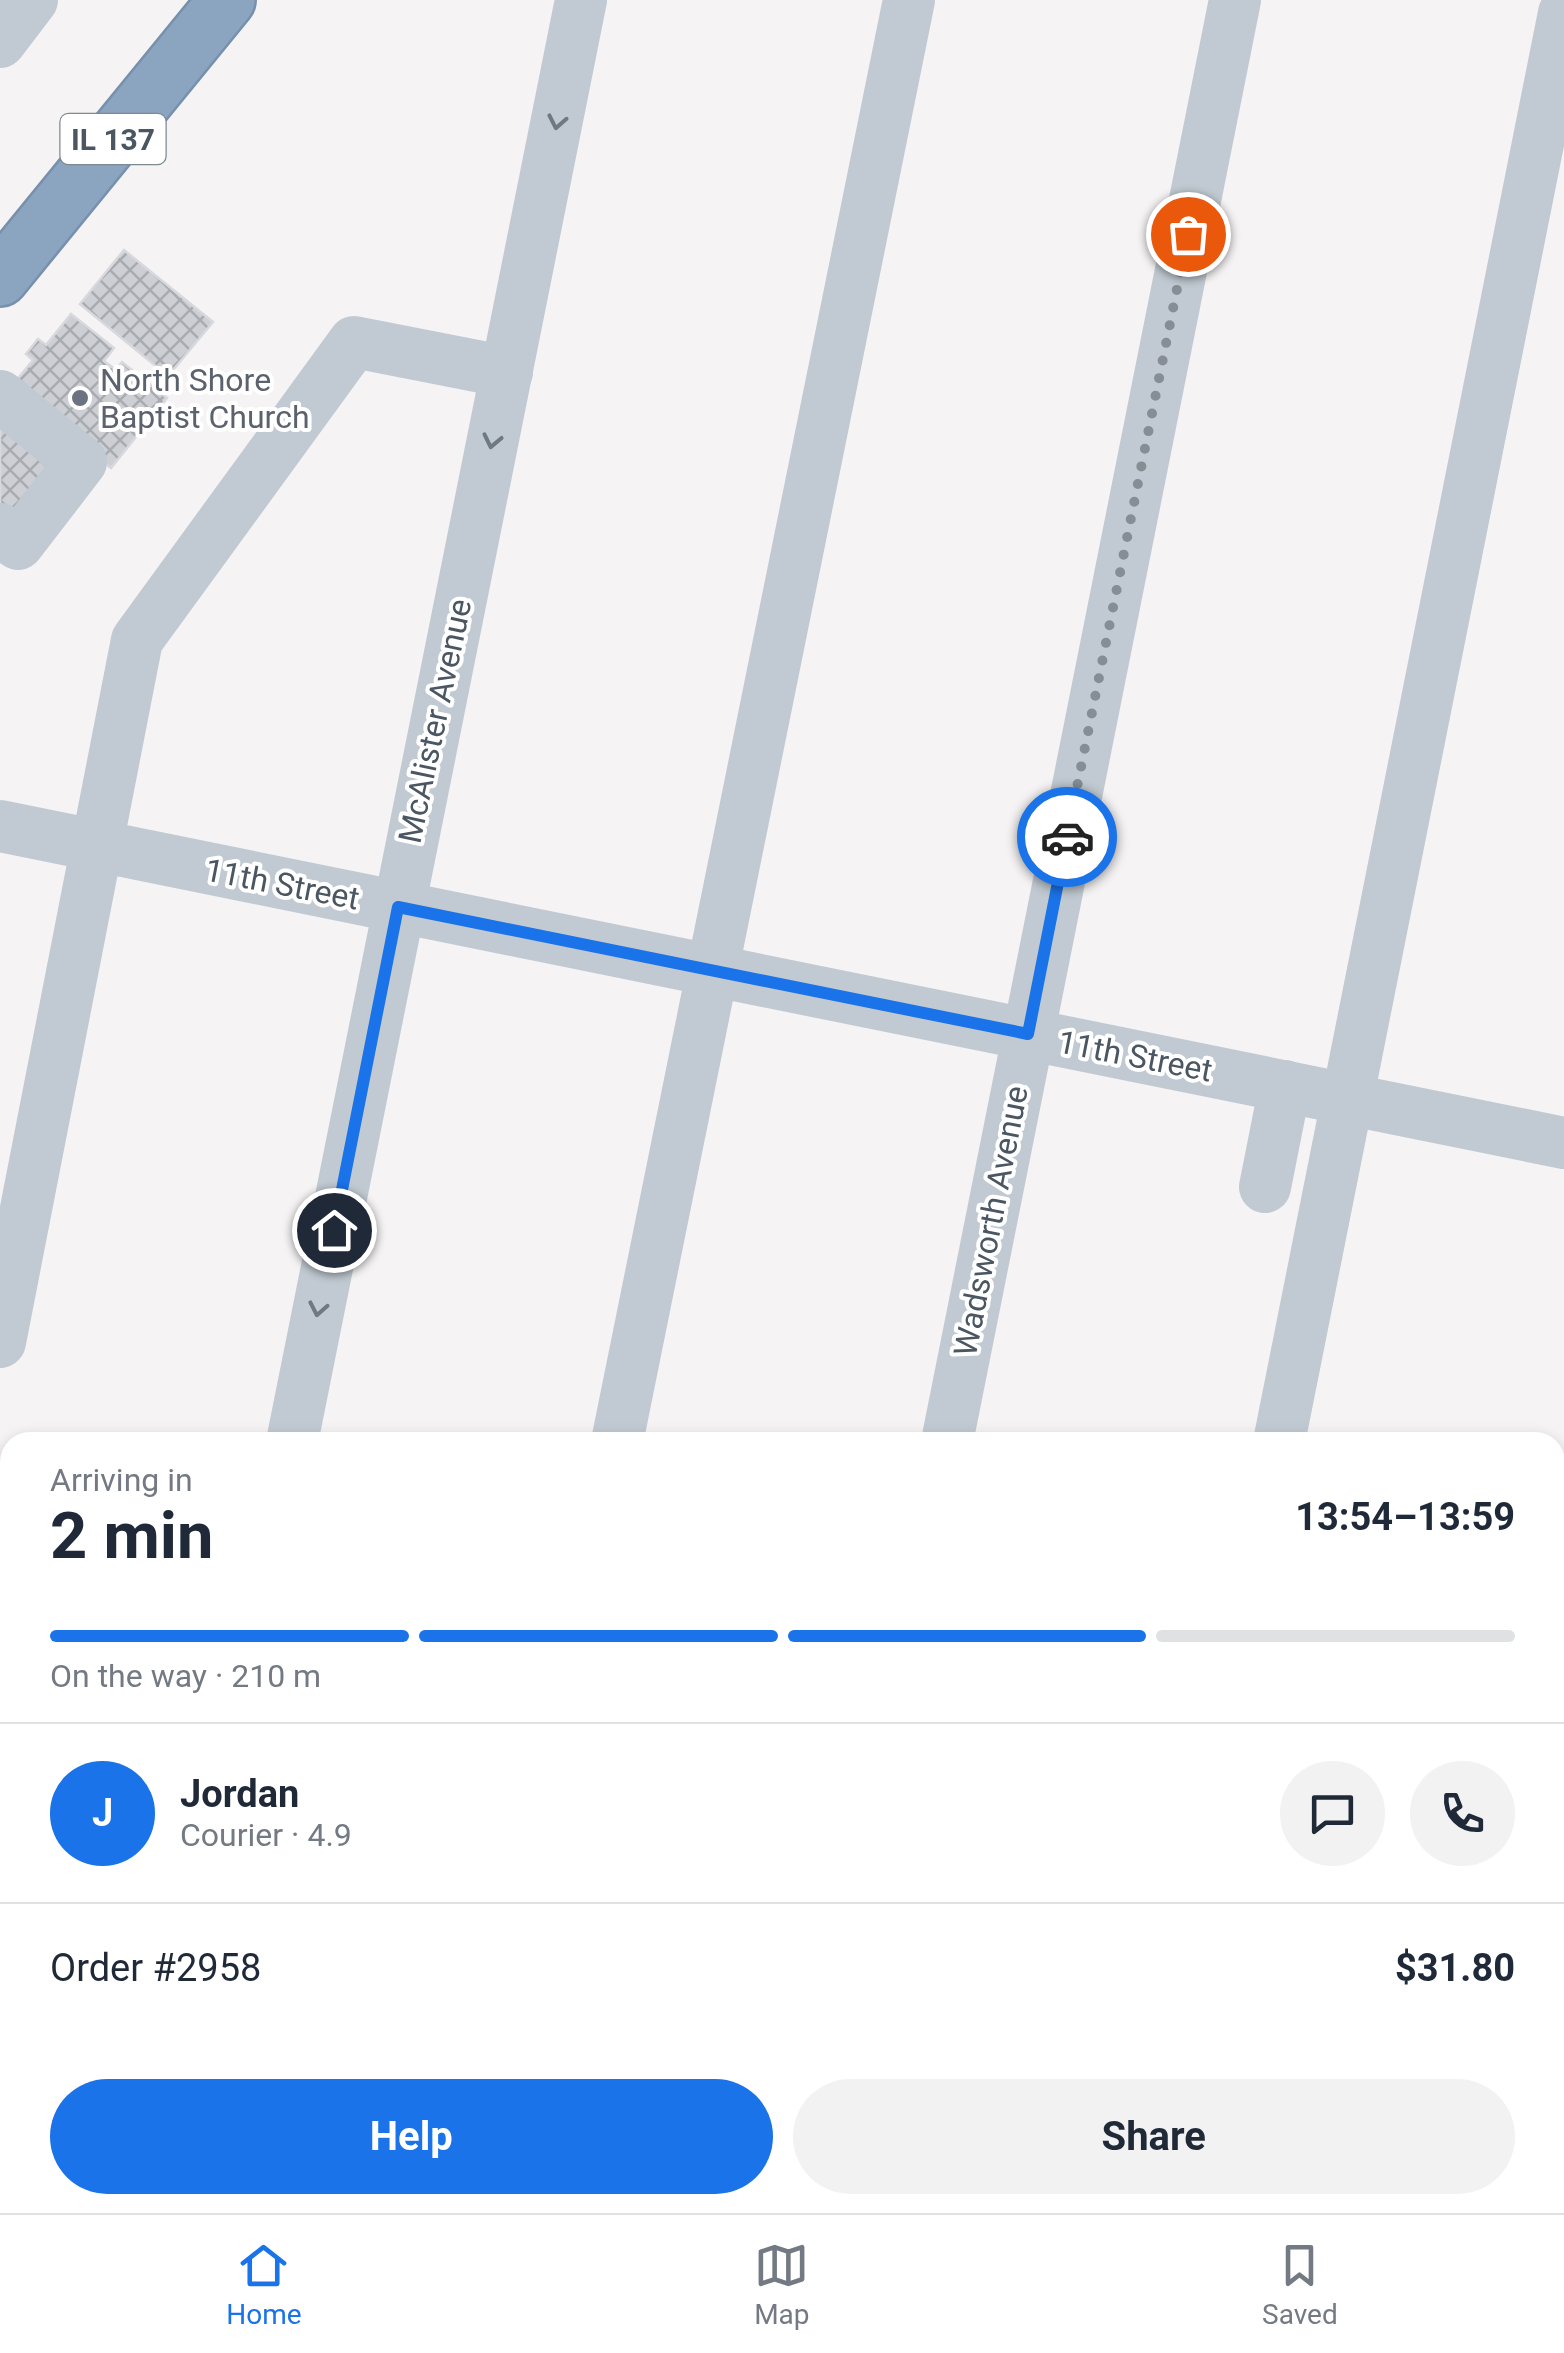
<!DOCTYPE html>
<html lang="en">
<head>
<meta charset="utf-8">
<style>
	body { margin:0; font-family:Roboto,sans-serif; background:#f2f2f3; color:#1f2937; height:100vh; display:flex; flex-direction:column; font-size:38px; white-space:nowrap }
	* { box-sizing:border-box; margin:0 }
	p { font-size:32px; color:#747a83 }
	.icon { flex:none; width:55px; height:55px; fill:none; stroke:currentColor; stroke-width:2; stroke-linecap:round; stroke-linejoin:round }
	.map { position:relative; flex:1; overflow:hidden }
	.panel { position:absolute; left:0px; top:1432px; width:1565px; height:782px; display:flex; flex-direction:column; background:#fff; border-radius:30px 30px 0 0; box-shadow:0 5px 15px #0003 }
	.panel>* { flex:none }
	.pin { position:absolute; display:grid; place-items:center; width:85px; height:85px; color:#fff; margin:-42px; border:5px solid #fff; border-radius:50%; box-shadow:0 2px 10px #0007 }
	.courier { position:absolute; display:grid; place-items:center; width:100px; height:100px; margin:-50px; border:8px solid #1a73e8; border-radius:50%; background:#fff; color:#222; box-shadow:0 2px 12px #0007 }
	.headline em { font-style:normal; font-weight:700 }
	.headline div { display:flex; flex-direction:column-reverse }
	.headline { display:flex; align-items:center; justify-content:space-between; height:170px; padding:0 50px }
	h1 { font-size:65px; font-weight:700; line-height:75px }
	.bar { display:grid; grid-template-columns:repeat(4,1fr); gap:15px 10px; align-content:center; height:120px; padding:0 50px }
	.bar i { height:12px; border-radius:8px; background:#e0e1e3 }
	.bar .selected { background:#1a73e8 }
	.bar p { grid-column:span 4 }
	.line { display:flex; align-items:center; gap:25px; padding:0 50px; border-top:2px solid #e0e1e3 }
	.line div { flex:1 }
	.round { display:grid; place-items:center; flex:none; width:105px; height:105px; border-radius:52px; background:#f2f2f3 }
	.cta { display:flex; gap:20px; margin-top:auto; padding:20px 50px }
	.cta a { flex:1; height:115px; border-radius:60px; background:#1a73e8; color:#fff; font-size:40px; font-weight:700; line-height:115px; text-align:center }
	.cta a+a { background:#f2f2f3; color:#1f2937 }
	.tabs { display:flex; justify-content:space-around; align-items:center; height:140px; border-top:2px solid #e0e1e3; background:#fff; font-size:28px; color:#747a83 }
	.tabs a { display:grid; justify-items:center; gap:5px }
	.tabs .selected { color:#1a73e8 }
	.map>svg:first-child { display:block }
	.commercial { fill:#fdf9ef }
	.building { fill:url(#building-cross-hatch); stroke:#d7d9de; stroke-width:2.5 }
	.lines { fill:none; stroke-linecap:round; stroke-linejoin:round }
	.highway-casing { stroke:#7690ad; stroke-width:60 }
	.minor { stroke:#c1cad2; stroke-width:52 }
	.highway { stroke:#8ba5c1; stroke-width:55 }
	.oneway { stroke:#6e7983 }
	.done { stroke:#868d94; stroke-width:10; stroke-dasharray:0 18 }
	.route { stroke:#1a73e8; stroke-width:12 }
	.worship-dot { fill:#6b7280; stroke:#fff; stroke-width:4 }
	.labels { text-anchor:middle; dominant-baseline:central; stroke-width:8; stroke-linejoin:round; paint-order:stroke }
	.shield { fill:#fff; stroke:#808990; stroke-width:2.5 }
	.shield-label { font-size:30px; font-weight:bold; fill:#4a5661 }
	.worship-label { font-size:32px; fill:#5b616d; stroke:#fff; text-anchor:start }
	.street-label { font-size:32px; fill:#4a5661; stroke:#fff }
</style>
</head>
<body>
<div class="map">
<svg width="1564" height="2213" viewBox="0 0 1564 2213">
	<defs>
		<pattern id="building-cross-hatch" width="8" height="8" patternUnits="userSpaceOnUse" patternTransform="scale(2.5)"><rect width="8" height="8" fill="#cdcfd5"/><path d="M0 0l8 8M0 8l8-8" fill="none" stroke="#a8abb0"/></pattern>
	</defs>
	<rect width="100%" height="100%" fill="#f5f3f3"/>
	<g class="commercial">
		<polygon points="0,1675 10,1677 10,1946 0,1944"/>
		<polygon points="0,2012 10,2014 10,2205 957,2205 996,2213 0,2213"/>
		<polygon points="1555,2037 1564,2038 1564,2213 1339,2213 1299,2205 1555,2205"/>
	</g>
	<g class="building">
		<polygon points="124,250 213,322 168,376 80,304"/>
		<polygon points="71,314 114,348 104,361 116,370 122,362 167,398 111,468 7,392 33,360 26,354 38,339 46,345"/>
		<polygon points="0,412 58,459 6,523 0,518"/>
		<polygon points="10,2043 10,2205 83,2205 82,2213 0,2213 0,2094"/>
		<polygon points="199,2205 429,2205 427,2213 240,2213"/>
	</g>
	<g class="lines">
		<defs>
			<polyline id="highway" points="0,278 227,0"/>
		</defs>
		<use href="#highway" class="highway-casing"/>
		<g class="minor">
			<polyline points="0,42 32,0"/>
			<polyline points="0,396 81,462 18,544 0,529"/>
			<polyline points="0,826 1564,1143"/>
			<polyline points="1265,1187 1285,1086"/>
			<polyline points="0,1342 137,640 354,342 507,372"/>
			<polyline points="292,1442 581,0"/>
			<polyline points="617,1442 909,0"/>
			<polyline points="947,1442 1235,0"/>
			<polyline points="1279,1442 1564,13"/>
			<polyline points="0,1672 10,1674"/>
			<polyline points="1555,1684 1564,1639"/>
			<polyline points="0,1790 10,1746"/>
			<polyline points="0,1976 10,1977"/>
			<polyline points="1555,1996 1564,1950"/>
			<polyline points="1555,2086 1564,2088"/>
			<polyline points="1147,2205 1187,2213"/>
			<polyline points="138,2213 140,2205"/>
			<polyline points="795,2213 796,2205"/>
			<polyline points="1271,2213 1273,2205"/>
			<polyline points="1449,2213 1450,2205"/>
			<polyline points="1512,2213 1513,2205"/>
		</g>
		<use href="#highway" class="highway"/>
	</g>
	<defs><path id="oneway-chevron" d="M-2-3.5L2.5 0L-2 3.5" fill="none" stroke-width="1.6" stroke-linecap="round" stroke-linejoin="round" transform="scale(2.5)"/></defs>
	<g class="oneway">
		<use href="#oneway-chevron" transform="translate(557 122) rotate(101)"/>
		<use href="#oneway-chevron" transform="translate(492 441) rotate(102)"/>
		<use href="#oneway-chevron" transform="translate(318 1309) rotate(101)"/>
	</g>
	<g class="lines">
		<polyline class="done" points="1067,837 1188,234"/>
		<polyline class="route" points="334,1230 398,907 1028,1034 1067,837"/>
	</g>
	<circle class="worship-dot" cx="80" cy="398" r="10"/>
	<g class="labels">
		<rect class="shield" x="60.5" y="114" width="105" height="50" rx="8"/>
		<g class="shield-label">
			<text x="113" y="139">IL 137</text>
		</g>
		<g class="worship-label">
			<text x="100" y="380">North Shore<tspan x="100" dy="37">Baptist Church</tspan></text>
		</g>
		<g class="street-label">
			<text transform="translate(435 721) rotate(-78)">McAlister Avenue</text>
			<text transform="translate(282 884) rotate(11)">11th Street</text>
			<text transform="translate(1135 1056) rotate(11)">11th Street</text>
			<text transform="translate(991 1221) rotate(-79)">Wadsworth Avenue</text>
		</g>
	</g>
</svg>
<div class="pin" style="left:1188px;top:234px;background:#ea580c"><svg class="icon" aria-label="bag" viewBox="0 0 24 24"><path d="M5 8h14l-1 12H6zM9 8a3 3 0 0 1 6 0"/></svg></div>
<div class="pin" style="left:334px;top:1230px;background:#1f2937"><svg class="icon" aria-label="home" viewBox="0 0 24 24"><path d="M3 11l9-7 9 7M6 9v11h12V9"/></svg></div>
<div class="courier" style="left:1067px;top:837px"><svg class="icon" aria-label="car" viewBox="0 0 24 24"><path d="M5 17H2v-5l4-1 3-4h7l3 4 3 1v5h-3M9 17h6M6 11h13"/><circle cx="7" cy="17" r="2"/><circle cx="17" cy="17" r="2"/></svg></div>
<section class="panel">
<div class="headline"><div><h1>2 min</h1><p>Arriving in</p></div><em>13:54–13:59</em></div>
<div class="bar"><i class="selected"></i><i class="selected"></i><i class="selected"></i><i></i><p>On the way · 210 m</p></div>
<div class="line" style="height:180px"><b class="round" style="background:#1a73e8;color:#fff">J</b><div><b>Jordan</b><p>Courier · 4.9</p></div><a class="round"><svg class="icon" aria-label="chat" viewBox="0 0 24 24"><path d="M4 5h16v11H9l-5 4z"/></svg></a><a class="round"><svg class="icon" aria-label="phone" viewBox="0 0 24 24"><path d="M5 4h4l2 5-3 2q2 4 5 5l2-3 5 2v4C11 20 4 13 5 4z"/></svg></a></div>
<div class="line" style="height:130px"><div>Order #2958</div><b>$31.80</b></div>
<div class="cta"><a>Help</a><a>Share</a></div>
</section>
</div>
<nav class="tabs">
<a class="selected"><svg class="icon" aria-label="home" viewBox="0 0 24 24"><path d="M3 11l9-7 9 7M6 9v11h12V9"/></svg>Home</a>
<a><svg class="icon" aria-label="map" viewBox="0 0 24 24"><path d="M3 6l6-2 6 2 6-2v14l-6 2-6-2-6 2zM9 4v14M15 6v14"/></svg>Map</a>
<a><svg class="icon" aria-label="saved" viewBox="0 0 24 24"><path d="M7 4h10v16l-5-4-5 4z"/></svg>Saved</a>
</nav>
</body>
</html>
